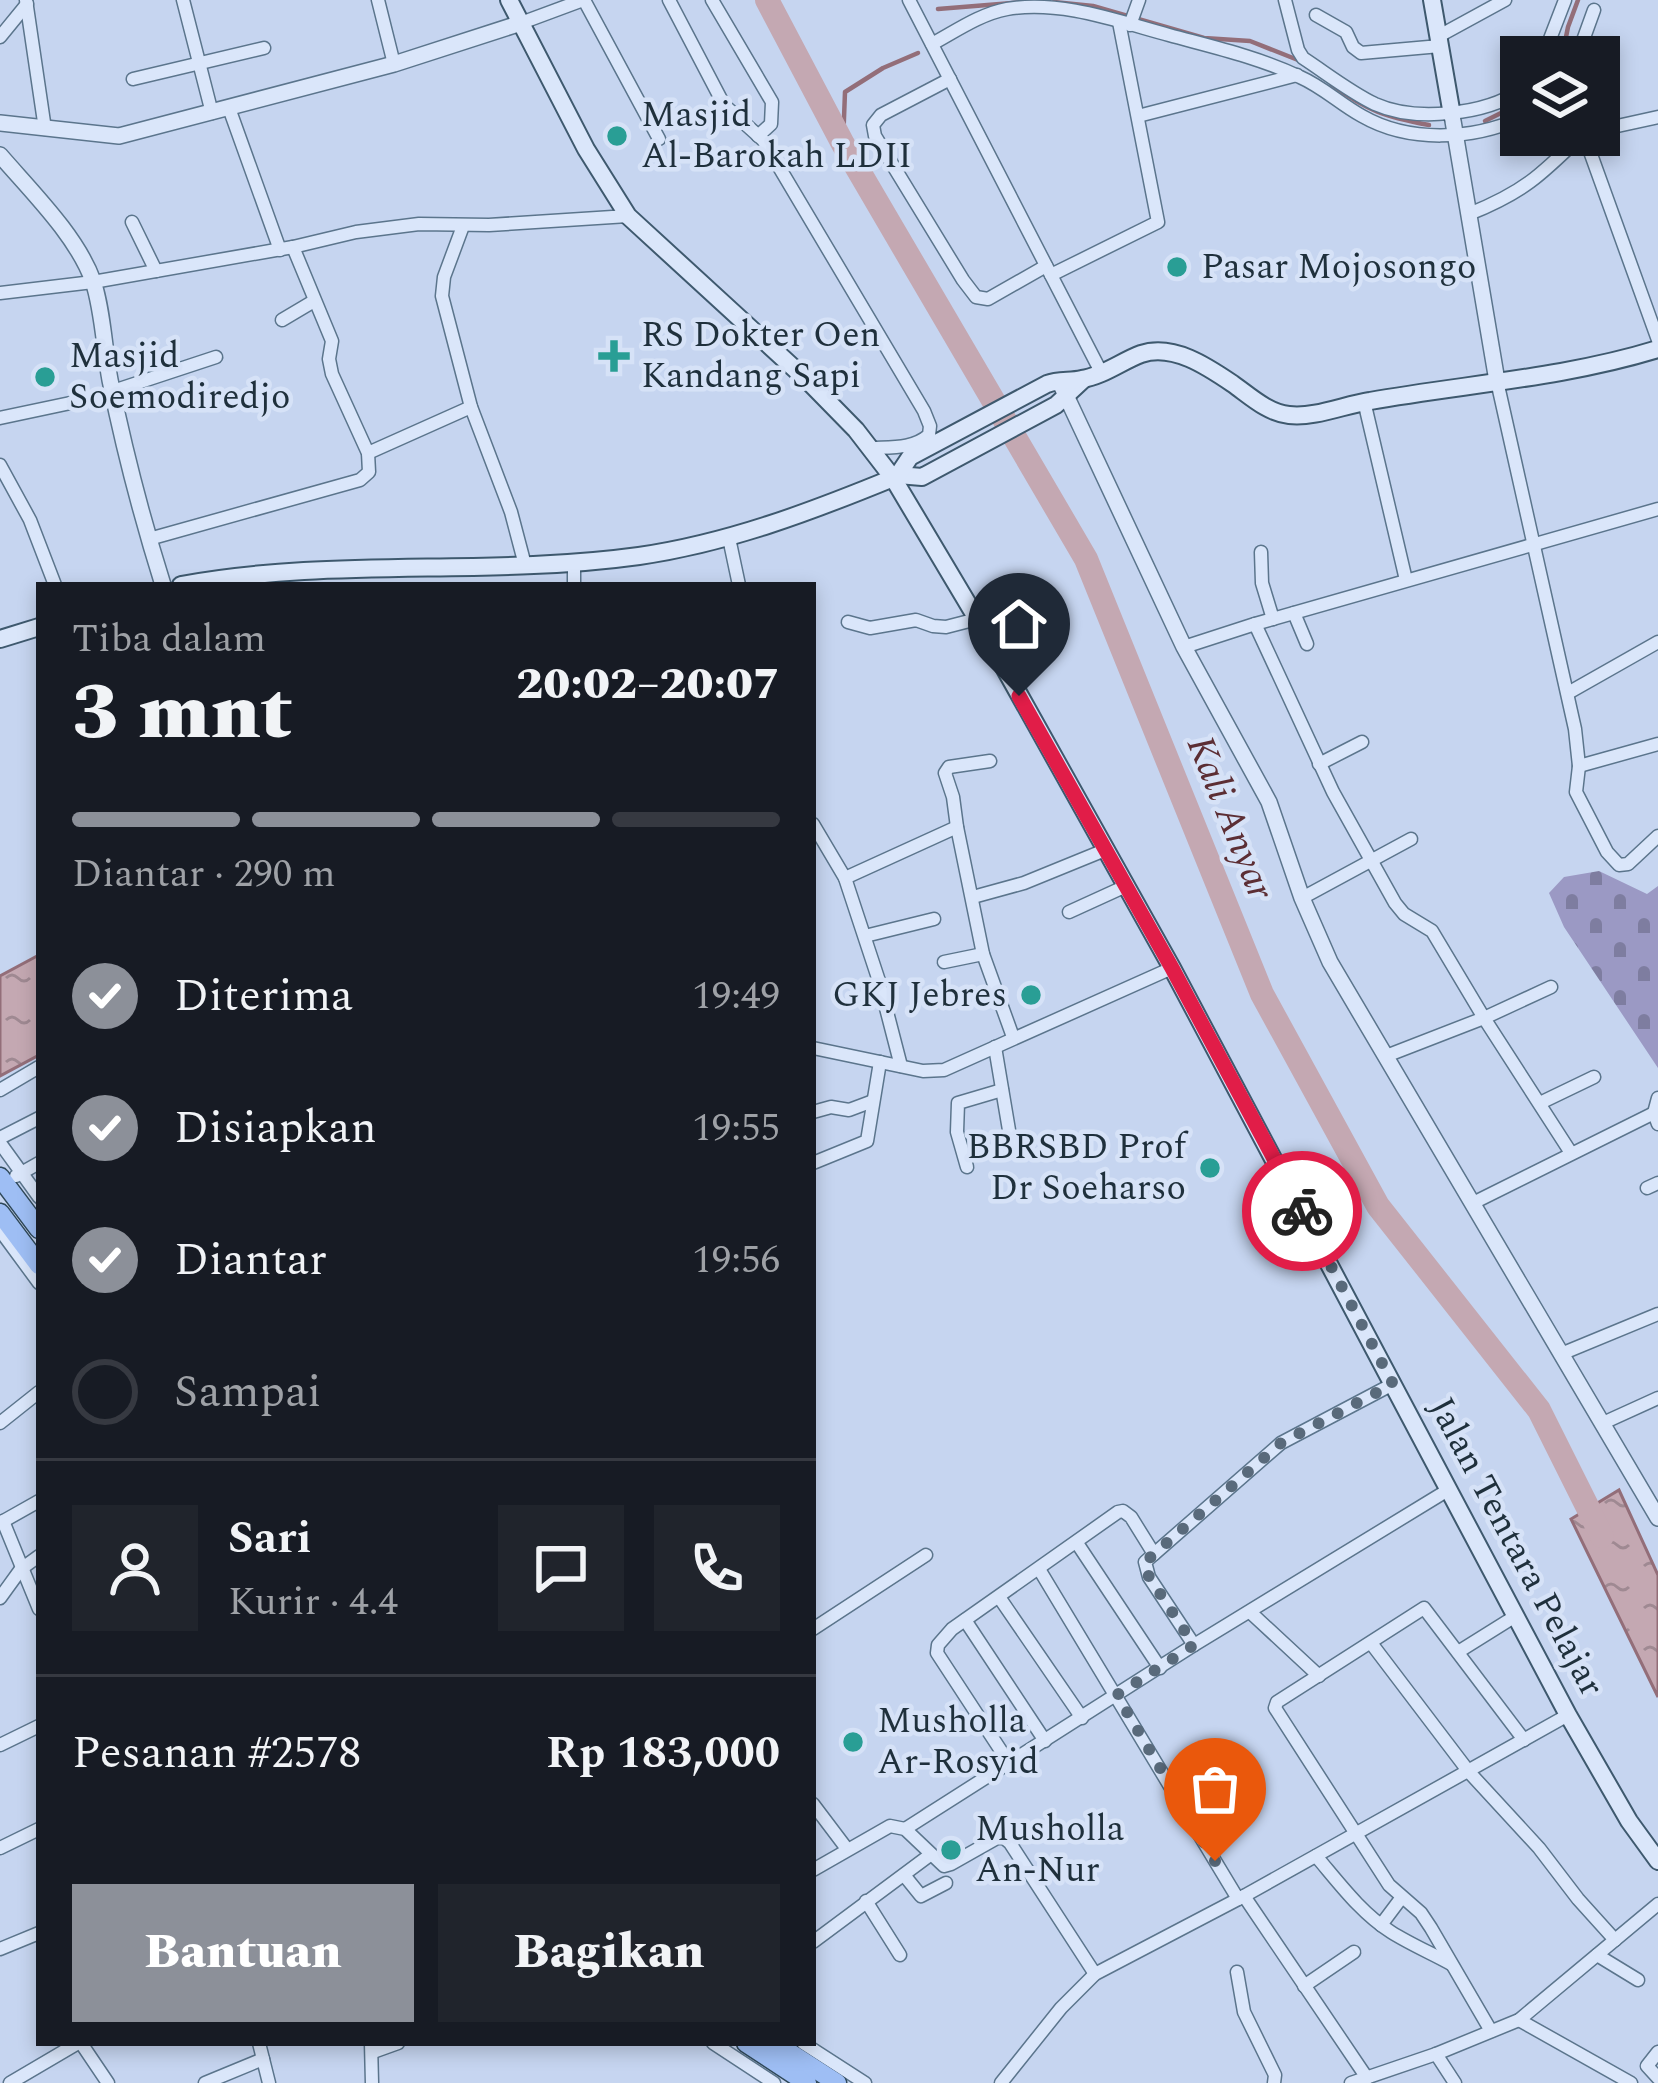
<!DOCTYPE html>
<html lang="id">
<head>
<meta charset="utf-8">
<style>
	body { margin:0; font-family:Spectral,serif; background:#20242c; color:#f1f3f6; height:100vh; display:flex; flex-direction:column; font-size:45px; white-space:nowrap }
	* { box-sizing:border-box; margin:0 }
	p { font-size:39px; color:#9ea1a6 }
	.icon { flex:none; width:66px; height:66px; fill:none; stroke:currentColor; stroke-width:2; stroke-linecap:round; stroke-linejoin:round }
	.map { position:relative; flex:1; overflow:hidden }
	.side { position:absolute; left:36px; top:582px; width:780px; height:1464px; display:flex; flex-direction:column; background:#171b24; border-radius:0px; box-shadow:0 6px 18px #0003 }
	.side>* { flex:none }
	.fabs { position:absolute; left:1500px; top:36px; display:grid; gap:24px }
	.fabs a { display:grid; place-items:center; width:120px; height:120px; border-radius:0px; background:#171b24; box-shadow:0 6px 18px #0003; font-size:60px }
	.pin { position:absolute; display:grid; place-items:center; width:102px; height:102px; color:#fff; margin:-123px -51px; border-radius:50% 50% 50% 0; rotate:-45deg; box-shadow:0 0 12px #0007 }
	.pin .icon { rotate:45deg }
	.courier { position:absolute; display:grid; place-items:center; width:120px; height:120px; margin:-60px; border:9px solid #e11d48; border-radius:50%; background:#fff; color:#222; box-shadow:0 3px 15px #0007 }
	.headline em { font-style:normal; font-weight:800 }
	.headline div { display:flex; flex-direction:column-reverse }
	.headline { display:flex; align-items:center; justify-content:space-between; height:204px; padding:0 36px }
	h1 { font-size:78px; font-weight:800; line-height:90px }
	.bar { display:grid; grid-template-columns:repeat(4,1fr); gap:18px 12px; align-content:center; height:144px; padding:0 36px }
	.bar i { height:15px; border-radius:9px; background:#363941 }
	.bar .current { background:#8c9099 }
	.bar p { grid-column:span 4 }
	.line { display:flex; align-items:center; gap:30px; padding:0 36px; border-top:3px solid #363941 }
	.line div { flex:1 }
	.round { display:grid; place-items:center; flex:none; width:126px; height:126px; border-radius:0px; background:#20242c }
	ol { padding:0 36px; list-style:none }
	li { display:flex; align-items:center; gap:36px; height:132px }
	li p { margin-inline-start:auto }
	li .icon { padding:12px; border-radius:50%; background:#8c9099; color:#fff; stroke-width:4 }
	li:last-child { color:#9ea1a6 }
	li i { width:66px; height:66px; border:6px solid #363941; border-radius:50% }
	.primary-button { display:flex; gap:24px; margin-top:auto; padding:24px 36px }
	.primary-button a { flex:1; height:138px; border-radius:0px; background:#8c9099; color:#fff; font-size:48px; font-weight:800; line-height:138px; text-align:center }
	.primary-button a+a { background:#20242c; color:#f1f3f6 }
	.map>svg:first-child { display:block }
	.cemetery { fill:url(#cemetery-stones) }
	.water { fill:url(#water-ripples); stroke:#936e79; stroke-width:3 }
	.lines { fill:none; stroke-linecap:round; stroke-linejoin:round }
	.stream { stroke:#936e79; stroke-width:4.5 }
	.river { stroke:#c4a8b2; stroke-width:24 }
	.minor-casing { stroke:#5b758c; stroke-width:15 }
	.tertiary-casing { stroke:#5b758c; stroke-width:18 }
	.secondary-casing { stroke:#3e596e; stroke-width:20 }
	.primary-casing { stroke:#2f495a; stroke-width:21 }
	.minor { stroke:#dae6fa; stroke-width:12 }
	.tertiary { stroke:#dae6fa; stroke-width:15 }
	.secondary { stroke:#dae6fa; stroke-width:16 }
	.primary { stroke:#9ebef4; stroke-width:18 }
	.done { stroke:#596a7b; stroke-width:12; stroke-dasharray:0 21.6 }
	.route { stroke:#e11d48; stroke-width:15 }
	.poi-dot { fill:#299e95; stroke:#d6e2f7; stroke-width:4.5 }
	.labels { text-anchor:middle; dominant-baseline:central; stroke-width:9; stroke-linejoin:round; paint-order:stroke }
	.poi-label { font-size:36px; fill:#1f303c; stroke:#d6e2f7; text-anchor:start }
	.street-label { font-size:36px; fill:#1f303c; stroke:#d6e2f7 }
	.water-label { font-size:39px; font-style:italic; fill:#5c2e34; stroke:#d6e2f7 }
</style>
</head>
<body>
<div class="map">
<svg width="1658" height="2083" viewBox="0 0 1658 2083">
	<defs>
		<pattern id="cemetery-stones" width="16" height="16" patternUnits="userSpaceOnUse" patternTransform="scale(3)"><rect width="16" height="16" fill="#9b99c4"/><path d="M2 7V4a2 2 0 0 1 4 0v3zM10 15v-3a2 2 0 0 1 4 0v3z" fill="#7e7da0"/></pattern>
		<pattern id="water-ripples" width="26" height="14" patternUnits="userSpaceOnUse" patternTransform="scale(3)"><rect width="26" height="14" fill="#c4a8b2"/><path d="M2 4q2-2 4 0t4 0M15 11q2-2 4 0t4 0" fill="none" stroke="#9f8992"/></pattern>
	</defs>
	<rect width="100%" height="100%" fill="#c6d5f0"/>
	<polygon class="cemetery" points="1599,871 1647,894 1658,886 1658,1068 1564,927 1549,893 1564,877"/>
	<g class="water">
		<polygon points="39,955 39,1055 0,1076 0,976"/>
		<polygon points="1619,1490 1658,1575 1658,1697 1571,1519"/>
	</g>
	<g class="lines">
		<g class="stream">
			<polyline points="1054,2 1093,6 1204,38 1250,41 1298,60"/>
			<polyline points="938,9 1024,2"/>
			<polyline points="1562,57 1568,27 1578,0"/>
			<path d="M1331 84C1367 111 1386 117 1429 125"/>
			<polyline points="1485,121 1521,103"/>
			<polyline points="843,144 845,92 883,68 918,53"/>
		</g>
		<polyline class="river" points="767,0 843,144 1086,559 1262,994 1378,1206 1539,1410 1602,1536"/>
		<defs>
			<g id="minor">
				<polyline points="26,0 45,129"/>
				<polyline points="183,0 212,113"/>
				<polyline points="378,0 394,64"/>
				<polyline points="584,0 659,139"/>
				<path d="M669 0 724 105 763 140 924 411 930 426 929 435C913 449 892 447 871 448"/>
				<polyline points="712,0 772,102 771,124 758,136"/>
				<polyline points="909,0 1101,372"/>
				<path d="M1285 0 1298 50 1303 58C1326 73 1350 92 1375 104 1415 122 1485 115 1521 90"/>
				<polyline points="1316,15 1346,32 1353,47 1361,53 1440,46"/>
				<polyline points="521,23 583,0"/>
				<polyline points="1130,25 1139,0"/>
				<polyline points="1439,36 1505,0"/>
				<polyline points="0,37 27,4"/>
				<path d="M932 44C956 31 980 14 1007 9 1061 0 1117 21 1169 35 1213 47 1258 57 1300 77 1323 87 1340 104 1362 116 1409 143 1472 140 1521 118"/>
				<polyline points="1543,57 1565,0"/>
				<polyline points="1577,57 1594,10"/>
				<polyline points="133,79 264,48"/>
				<polyline points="950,79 881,115 873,125 875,136 963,280 976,297 988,299 1046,266"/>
				<polyline points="229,108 280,250"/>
				<polyline points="1138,116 1297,75"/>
				<polyline points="1599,130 1658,117"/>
				<polyline points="1584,135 1658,340"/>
				<path d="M1469 214C1524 192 1541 175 1582 135"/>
				<polyline points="132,222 156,271"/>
				<polyline points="463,226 444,277 442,296 471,407 511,512 525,565"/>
				<polyline points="1051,275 1158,222 1119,22"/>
				<polyline points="0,293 93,282 293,247 356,232 419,224 489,225 628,216"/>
				<polyline points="282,320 314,301"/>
				<polyline points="1497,381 1575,729 1579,766 1576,792 1607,852 1619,865 1628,864 1658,836"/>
				<polyline points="113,391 216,357"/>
				<polyline points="1364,401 1406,580"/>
				<polyline points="0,418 113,394"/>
				<polyline points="368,453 471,407"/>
				<polyline points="0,465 30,520 55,585"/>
				<polyline points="729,538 739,585"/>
				<polyline points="149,539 360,480 369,472 368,453 332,374 329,359 332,341 293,247"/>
				<polyline points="1261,552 1262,583 1273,619"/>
				<polyline points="574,562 574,585"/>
				<polyline points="1294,613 1307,644"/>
				<polyline points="848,622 870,628 916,620 933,626 946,627 977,619"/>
				<polyline points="1255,624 1333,792 1395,903 1404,914 1432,931 1484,1018 1571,1153"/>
				<polyline points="1184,647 1255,624 1658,509"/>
				<polyline points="1568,693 1658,642"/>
				<polyline points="990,761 949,767 945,773 953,797 957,827 983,954 1013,1037"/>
				<polyline points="1319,764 1362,742"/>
				<polyline points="1579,766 1658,744"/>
				<polyline points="813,824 845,878 879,981 901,1066"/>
				<polyline points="845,878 957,827"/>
				<polyline points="973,897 1024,883 1105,850"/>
				<polyline points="1302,898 1411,839"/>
				<polyline points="1069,912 1126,886"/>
				<polyline points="865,936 934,919"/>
				<polyline points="944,962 983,954"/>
				<polyline points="995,1047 1011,1142"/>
				<polyline points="813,1048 923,1071 944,1070 1172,968"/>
				<polyline points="1386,1056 1484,1018 1551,987"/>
				<polyline points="0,1090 39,1067"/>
				<polyline points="1658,1098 1654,1113 1658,1124"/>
				<polyline points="1540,1103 1594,1077"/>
				<polyline points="813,1112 831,1107 849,1110 873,1101"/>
				<polyline points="0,1138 39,1118"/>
				<polyline points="0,1143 39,1197"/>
				<polyline points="813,1163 867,1141 880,1062"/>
				<polyline points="967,1167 957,1132 958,1103 1002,1090"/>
				<polyline points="16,1176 39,1163"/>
				<polyline points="1647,1188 1658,1183"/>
				<polyline points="1473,1203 1654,1113"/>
				<polyline points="0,1230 39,1283"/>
				<polyline points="1561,1354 1658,1314"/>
				<polyline points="0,1423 39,1392"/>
				<polyline points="1603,1423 1658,1398"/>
				<polyline points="3,1521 39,1609"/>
				<polyline points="0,1523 39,1501"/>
				<polyline points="1077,1543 1160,1668"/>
				<polyline points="1154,1554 1281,1443 1393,1384"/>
				<polyline points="1039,1569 1238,1899"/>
				<polyline points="999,1597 1082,1718"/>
				<polyline points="0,1598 21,1569 39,1556"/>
				<polyline points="1250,1612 1319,1676"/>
				<polyline points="965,1620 1045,1741"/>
				<polyline points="813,1629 926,1555"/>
				<polyline points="1371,1643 1469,1772 1539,1848 1578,1899 1615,1940"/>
				<polyline points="1458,1652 1514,1617"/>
				<polyline points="0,1745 39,1726"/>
				<polyline points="1009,1763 937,1653 938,1645 952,1629 1118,1512 1123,1511 1131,1517 1154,1554 1145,1562 1149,1577 1194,1645"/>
				<polyline points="813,1804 847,1849"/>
				<polyline points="905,1829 1194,1645 1448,1490"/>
				<polyline points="0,1848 39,1829"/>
				<path d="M1316 1856C1339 1883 1361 1913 1391 1932 1410 1944 1431 1953 1451 1964"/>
				<polyline points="813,1870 890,1826 905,1829 944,1866 951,1864 997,1838 1004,1838 1010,1843 1095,1974"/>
				<polyline points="904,1875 921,1896 946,1883"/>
				<polyline points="1244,1896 1367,2078"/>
				<polyline points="866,1901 900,1955"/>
				<polyline points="1381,1925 1402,1897"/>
				<polyline points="813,1942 930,1855"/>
				<polyline points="0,1949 39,1933"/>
				<polyline points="1597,1955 1638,1980"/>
				<polyline points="1237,1972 1244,2012 1275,2075 1274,2083"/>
				<polyline points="1304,1986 1354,1952"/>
				<polyline points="1519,2020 1631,2083"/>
				<polyline points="1491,2031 1431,1928 1421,1913 1389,1885 1275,1708 1277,1702 1424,1608 1524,1740"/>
				<polyline points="81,2043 108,2083"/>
				<polyline points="259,2043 269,2083"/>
				<polyline points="371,2043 372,2083"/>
				<polyline points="713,2043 774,2083"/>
				<polyline points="803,2043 865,2083"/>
				<polyline points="373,2052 398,2043"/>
				<polyline points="1658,2052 1647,2066 1658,2078"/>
				<polyline points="1436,2054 1455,2083"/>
				<polyline points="10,2083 78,2043"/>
				<polyline points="205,2083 263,2059"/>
				<polyline points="1001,2083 1061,2008 1095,1974 1244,1896 1568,1715"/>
				<polyline points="1351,2083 1436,2054 1519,2020 1658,1904"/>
			</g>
			<g id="tertiary">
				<polyline points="1452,115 1497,381"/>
				<polyline points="0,123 119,136 394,64 521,23"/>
				<path d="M0 155C31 191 77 236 93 281 103 311 104 348 110 380 124 449 142 518 163 585"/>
				<polyline points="1062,387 1184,647 1269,802 1302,898 1330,962 1658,1518"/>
			</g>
			<g id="secondary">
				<polyline points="509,0 586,149 628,216 809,382 856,430 893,478 977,619 1172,968 1568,1715 1629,1821 1658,1861"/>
				<polyline points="1432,0 1452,115"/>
				<polyline points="898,475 922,477 1056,405 1084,379"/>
				<path d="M181 585C332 557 487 577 639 556 728 543 810 512 893 478L898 475 910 457 1047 384C1059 379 1070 382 1082 379 1103 376 1122 361 1141 354 1173 343 1208 367 1233 384 1250 396 1268 413 1289 415 1315 418 1344 405 1370 401 1466 384 1564 378 1658 349"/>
				<polyline points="0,639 39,627"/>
			</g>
			<g id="primary">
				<polyline points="0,1177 39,1229"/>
				<polyline points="0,1213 39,1265"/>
				<polyline points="746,2043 807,2083"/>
				<polyline points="775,2043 837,2083"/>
			</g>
		</defs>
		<use href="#minor" class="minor-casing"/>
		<use href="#tertiary" class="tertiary-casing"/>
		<use href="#secondary" class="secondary-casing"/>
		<use href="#primary" class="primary-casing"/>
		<use href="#minor" class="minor"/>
		<use href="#tertiary" class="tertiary"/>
		<use href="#secondary" class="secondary"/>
		<use href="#primary" class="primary"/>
	</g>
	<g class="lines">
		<polyline class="done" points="1215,1861 1117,1695 1194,1645 1149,1577 1145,1562 1281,1443 1393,1384 1302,1211"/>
		<polyline class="route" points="1019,696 1172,968 1302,1211"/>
	</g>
	<g class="poi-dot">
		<circle cx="617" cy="136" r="12"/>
		<circle cx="1177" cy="267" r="12"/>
		<path d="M608 338h12v12h12v12h-12v12h-12v-12h-12v-12h12z"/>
		<circle cx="45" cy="377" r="12"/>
		<circle cx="1031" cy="995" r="12"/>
		<circle cx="1210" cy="1168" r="12"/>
		<circle cx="853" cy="1742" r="12"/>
		<circle cx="951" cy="1850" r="12"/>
	</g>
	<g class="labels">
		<g class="poi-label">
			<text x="641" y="115">Masjid<tspan x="641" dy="41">Al-Barokah LDII</tspan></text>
			<text x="1201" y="267">Pasar Mojosongo</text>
			<text x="641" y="335">RS Dokter Oen<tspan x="641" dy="41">Kandang Sapi</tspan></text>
			<text x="69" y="356">Masjid<tspan x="69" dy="41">Soemodiredjo</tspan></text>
			<text x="1007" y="995" text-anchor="end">GKJ Jebres</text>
			<text x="1186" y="1147" text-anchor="end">BBRSBD Prof<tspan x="1186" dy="41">Dr Soeharso</tspan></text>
			<text x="877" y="1721">Musholla<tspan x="877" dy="41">Ar-Rosyid</tspan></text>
			<text x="975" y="1829">Musholla<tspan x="975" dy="41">An-Nur</tspan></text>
		</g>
		<g class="street-label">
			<text transform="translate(1516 1547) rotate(62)">Jalan Tentara Pelajar</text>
		</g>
		<g class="water-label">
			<text transform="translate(1230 818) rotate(68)">Kali Anyar</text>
		</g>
	</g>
</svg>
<div class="fabs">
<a><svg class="icon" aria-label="layers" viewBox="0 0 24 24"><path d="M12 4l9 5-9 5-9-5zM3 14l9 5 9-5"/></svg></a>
</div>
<div class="pin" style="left:1215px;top:1861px;background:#ea580c"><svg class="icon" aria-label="bag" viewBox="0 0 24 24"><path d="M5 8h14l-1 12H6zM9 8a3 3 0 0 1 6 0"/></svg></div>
<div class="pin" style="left:1019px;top:696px;background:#1f2937"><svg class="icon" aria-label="home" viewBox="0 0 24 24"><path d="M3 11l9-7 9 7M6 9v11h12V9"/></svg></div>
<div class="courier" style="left:1302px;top:1211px"><svg class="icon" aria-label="bike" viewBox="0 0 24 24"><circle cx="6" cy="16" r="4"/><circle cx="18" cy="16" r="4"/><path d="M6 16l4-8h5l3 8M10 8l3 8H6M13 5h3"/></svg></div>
<section class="side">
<div class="headline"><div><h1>3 mnt</h1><p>Tiba dalam</p></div><em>20:02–20:07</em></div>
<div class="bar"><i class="current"></i><i class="current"></i><i class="current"></i><i></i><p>Diantar · 290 m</p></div>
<ol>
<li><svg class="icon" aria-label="check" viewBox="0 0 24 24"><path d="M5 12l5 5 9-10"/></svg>Diterima<p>19:49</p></li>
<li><svg class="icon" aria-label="check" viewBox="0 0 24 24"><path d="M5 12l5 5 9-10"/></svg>Disiapkan<p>19:55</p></li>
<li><svg class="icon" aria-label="check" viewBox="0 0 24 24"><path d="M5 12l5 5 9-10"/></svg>Diantar<p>19:56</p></li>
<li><i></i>Sampai</li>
</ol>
<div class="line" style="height:216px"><a class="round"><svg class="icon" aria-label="person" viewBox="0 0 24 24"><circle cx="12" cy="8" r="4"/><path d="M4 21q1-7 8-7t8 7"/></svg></a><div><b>Sari</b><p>Kurir · 4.4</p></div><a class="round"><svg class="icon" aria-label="chat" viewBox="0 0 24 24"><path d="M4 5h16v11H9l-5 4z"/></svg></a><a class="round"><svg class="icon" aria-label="phone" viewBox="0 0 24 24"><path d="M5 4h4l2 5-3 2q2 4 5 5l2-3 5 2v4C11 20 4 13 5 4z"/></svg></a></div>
<div class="line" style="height:156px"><div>Pesanan #2578</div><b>Rp 183,000</b></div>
<div class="primary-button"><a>Bantuan</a><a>Bagikan</a></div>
</section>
</div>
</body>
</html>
